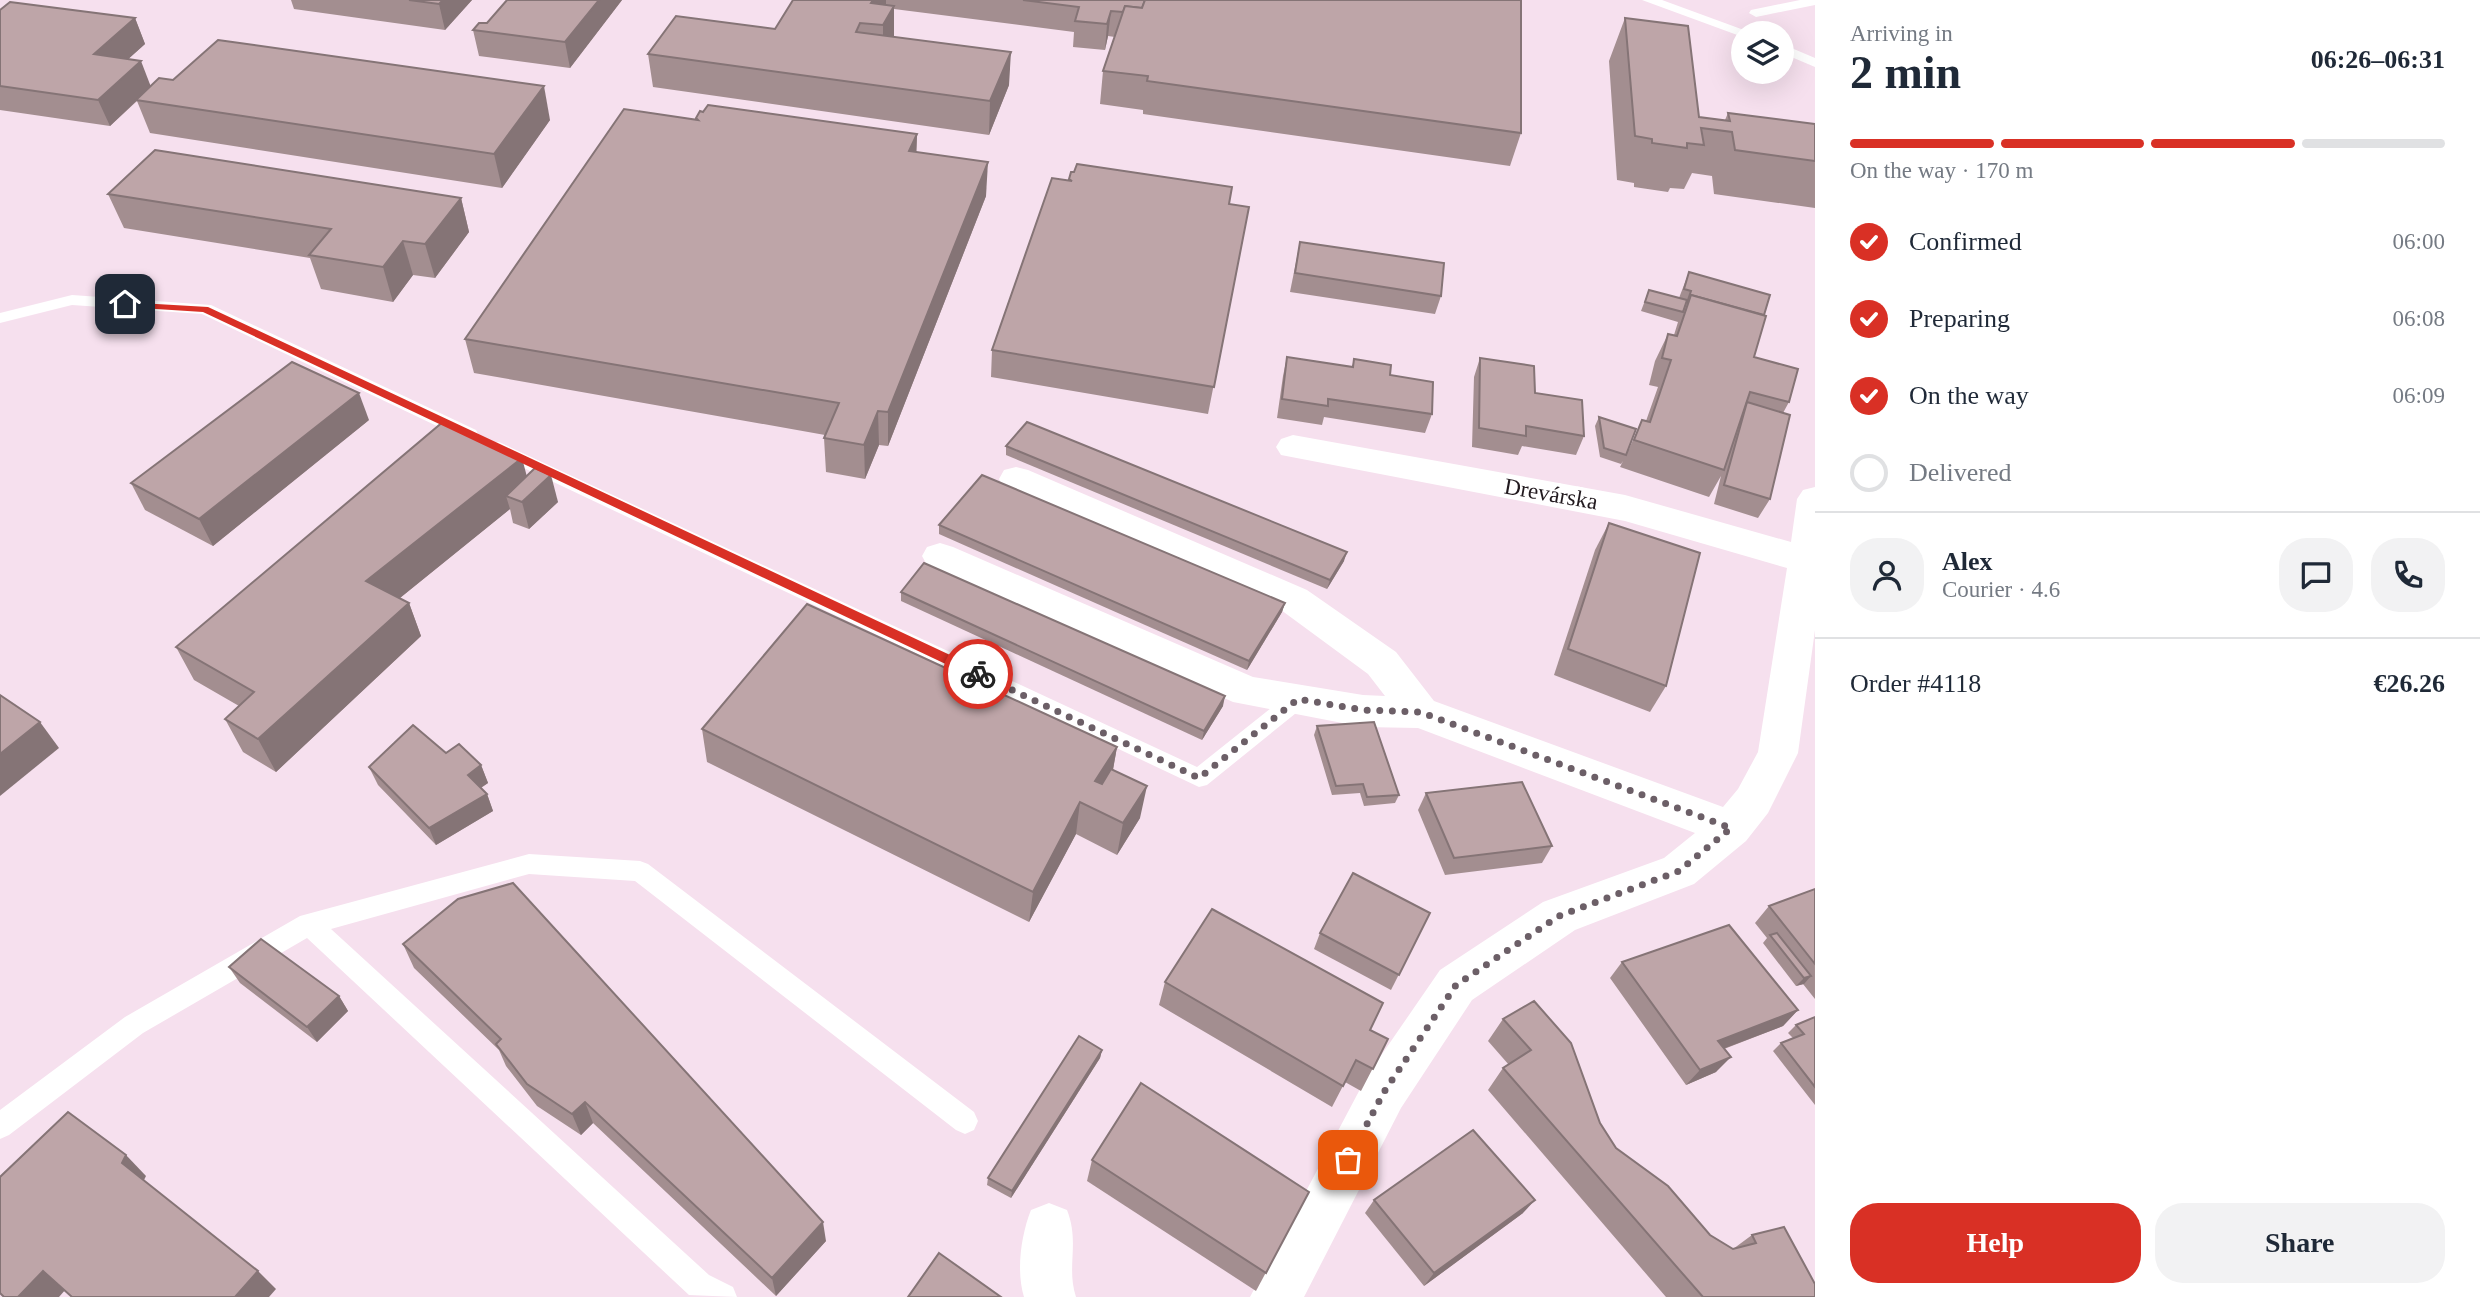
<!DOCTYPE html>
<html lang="en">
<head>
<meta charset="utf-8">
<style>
	body { margin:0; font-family:"Times New Roman",serif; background:#f2f2f3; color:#1f2937; height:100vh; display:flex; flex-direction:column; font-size:26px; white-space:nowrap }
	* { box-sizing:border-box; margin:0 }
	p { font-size:23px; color:#747a83 }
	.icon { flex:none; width:38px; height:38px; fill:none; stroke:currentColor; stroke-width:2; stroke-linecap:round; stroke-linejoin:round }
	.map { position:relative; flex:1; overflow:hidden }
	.panel { display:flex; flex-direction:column; background:#fff; width:665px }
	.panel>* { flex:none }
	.fabs { position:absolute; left:1731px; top:21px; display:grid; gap:14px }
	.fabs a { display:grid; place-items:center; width:63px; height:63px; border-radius:50%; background:#fff; box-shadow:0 7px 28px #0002; font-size:35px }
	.pin { position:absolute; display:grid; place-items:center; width:60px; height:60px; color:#fff; margin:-30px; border-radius:14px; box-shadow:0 4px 10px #0006 }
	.courier { position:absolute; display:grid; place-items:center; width:70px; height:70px; margin:-35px; border:5px solid #d93025; border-radius:50%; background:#fff; color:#222; box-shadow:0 2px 9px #0007 }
	.head em { font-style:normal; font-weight:600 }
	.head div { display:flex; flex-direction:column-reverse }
	.head { display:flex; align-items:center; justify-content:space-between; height:119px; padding:0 35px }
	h1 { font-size:46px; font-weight:600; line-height:52px }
	.bar { display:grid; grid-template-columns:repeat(4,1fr); gap:10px 7px; align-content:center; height:84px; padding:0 35px }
	.bar i { height:9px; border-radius:5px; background:#e0e1e3 }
	.bar .on { background:#d93025 }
	.bar p { grid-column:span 4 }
	.line { display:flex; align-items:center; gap:18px; padding:0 35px; border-top:2px solid #e0e1e3 }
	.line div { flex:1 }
	.round { display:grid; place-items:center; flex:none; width:74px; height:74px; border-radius:28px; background:#f2f2f3 }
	ol { padding:0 35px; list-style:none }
	li { display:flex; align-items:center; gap:21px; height:77px }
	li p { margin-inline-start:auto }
	li .icon { padding:7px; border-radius:50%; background:#d93025; color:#fff; stroke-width:4 }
	li:last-child { color:#747a83 }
	li i { width:38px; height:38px; border:4px solid #e0e1e3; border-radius:50% }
	.button { display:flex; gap:14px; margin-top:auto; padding:14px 35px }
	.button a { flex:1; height:80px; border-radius:28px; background:#d93025; color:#fff; font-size:28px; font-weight:600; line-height:80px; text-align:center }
	.button a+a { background:#f2f2f3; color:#1f2937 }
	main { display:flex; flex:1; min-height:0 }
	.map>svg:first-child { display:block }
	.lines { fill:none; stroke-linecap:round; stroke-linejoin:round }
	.lane { fill:#fff; fill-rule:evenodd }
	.street { fill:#fff; fill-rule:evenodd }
	.wall { fill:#a38e90 }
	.shaded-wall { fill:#857476 }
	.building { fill:#bea5a8; stroke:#857476; stroke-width:2 }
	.route { fill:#d93025 }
	.done { stroke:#6c5f67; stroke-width:7; stroke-dasharray:0 12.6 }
	.labels { text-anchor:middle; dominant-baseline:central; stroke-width:7; stroke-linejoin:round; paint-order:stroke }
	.street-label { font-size:23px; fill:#221a1f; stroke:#fff }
</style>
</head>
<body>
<main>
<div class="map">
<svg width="1815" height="1297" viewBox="0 0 1815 1297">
	<rect width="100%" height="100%" fill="#f6e0ee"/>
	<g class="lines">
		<g class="lane">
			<polygon points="1642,0 1662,0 1752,33 1740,36"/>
			<polygon points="1800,0 1815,0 1815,5 1756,17 1749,13 1751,10"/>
			<polygon points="1782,44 1815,58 1815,67 1782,53"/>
			<polygon points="72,295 211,305 476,430 478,434 476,438 462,438 202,314 72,305 0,323 0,313"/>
			<polygon points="499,442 1197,767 1290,693 1298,691 1306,693 1309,699 1306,705 1207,785 1199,787 492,453 490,448 492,443"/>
			<polygon points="529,854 640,861 648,864 974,1112 978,1121 974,1130 965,1134 956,1130 635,881 529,874 331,929 709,1275 733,1287 737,1297 689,1295 307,938 143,1033 9,1135 0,1139 0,1110 125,1017 300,916"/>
		</g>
		<g class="street">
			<polygon points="1293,435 1625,495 1791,542 1797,499 1803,490 1815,487 1815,630 1798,753 1768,813 1746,841 1694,884 1575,930 1472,1000 1401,1108 1304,1297 1250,1297 1367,1076 1440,970 1543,902 1664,858 1695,833 1418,728 1363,727 1233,702 927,565 922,556 927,547 940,543 953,547 1253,677 1363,695 1385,696 1368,674 1281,610 1004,488 999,479 1004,470 1016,467 1028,470 1307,590 1396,652 1434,701 1723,807 1738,789 1758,752 1787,568 1625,521 1281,455 1276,447 1281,439"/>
			<path d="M1049 1203 1067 1210C1080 1243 1066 1267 1076 1297H1024C1016 1271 1021 1235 1031 1210Z"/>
		</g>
	</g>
	<g class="wall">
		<polygon points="291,0 472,0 445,30 294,9"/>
		<polygon points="507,0 622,0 570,68 479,56 473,30 487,23"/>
		<polygon points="793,0 1521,0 1521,133 1510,166 1143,114 1143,110 1100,104 1103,71 1115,37 1108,36 1105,50 1073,47 1074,32 894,9 894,37 1009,85 989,135 653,87 648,54 775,29"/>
		<polygon points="0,10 135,18 145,44 128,59 151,86 550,120 502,188 150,133 137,101 110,126 0,110"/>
		<polygon points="1625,18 1699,117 1725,120 1728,113 1815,124 1815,208 1714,194 1712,176 1692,173 1684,189 1670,188 1668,192 1634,187 1634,183 1617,180 1609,61"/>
		<polygon points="696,118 917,134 916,152 986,196 888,446 879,445 865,479 826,472 824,438 825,435 474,373 465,339 696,120"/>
		<polygon points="1071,172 1229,204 1249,207 1208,414 991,377 992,350 1069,181"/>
		<polygon points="108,194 461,198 469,232 435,278 413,275 393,302 321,289 310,258 124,228"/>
		<polygon points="1300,242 1441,296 1435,314 1290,292"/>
		<polygon points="1689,272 1764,315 1754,357 1789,402 1783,413 1770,499 1758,518 1714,504 1721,476 1709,497 1620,467 1623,461 1621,464 1600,457 1595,426 1599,417 1629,449 1642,420 1646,421 1658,387 1649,385 1655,361 1668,334 1674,335 1678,322 1641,311 1649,290 1679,298"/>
		<polygon points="1287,357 1352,367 1354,359 1390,375 1432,414 1425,433 1324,417 1322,425 1277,418 1283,376"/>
		<polygon points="1480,358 1535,393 1584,436 1576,455 1522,446 1518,455 1472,447 1474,377"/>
		<polygon points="369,420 213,546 145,510 131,483"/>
		<polygon points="1006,446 1344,561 1327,589 1006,455"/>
		<polygon points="527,476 558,502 529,529 513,523 510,509 400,598 409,603 421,636 276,772 243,752 225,719 239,706 194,680 176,647"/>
		<polygon points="1609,523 1666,686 1650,712 1554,675 1595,550"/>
		<polygon points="939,525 1285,603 1282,612 1247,670 939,534"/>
		<polygon points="901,592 1223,706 1202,740 901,601"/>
		<polygon points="1317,726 1399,795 1395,803 1364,806 1360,793 1332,795 1314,735"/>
		<polygon points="702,729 1117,747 1113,770 1140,818 1117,855 1076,834 1029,922 707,762"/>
		<polygon points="446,753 481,765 488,783 481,788 487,794 493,811 436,845 378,785 369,767"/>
		<polygon points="1426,793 1552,846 1542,863 1445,875 1418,810"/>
		<polygon points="1815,889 1815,999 1803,984 1796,986 1763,943 1767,938 1755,923 1769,906"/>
		<polygon points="1430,913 1391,990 1314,949 1320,933"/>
		<polygon points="403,944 826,1241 776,1296 593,1123 581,1135 537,1106 506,1066 499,1050 414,968"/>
		<polygon points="1622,962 1798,1010 1783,1026 1724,1049 1716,1072 1686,1085 1610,978"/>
		<polygon points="229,967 339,996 348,1011 317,1042 240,983"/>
		<polygon points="1165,982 1370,1030 1388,1039 1361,1091 1345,1082 1332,1107 1159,1005"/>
		<polygon points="1815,1017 1815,1105 1773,1051 1781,1043 1793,1038 1788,1033 1796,1025"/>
		<polygon points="1503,1019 1600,1123 1616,1148 1710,1235 1733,1249 1752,1235 1815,1297 1666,1297 1488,1090 1503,1068 1509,1065 1488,1041"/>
		<polygon points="1102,1050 1100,1058 1011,1198 987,1185 988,1178"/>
		<polygon points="1092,1160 1309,1192 1256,1291 1087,1181"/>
		<polygon points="1374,1200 1523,1213 1424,1286 1365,1213"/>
	</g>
	<g class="shaded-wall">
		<polygon points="443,0 472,0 445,30 439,4"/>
		<polygon points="599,0 622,0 570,68 565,42"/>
		<polygon points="873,0 886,0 886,8 871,3"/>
		<polygon points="894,6 894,38 883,58 883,25"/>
		<polygon points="1111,11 1108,36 1105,50 1107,24"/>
		<polygon points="135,18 145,44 105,80 94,54"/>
		<polygon points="1011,52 1009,85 989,135 990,101"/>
		<polygon points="141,61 151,87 110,126 98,100"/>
		<polygon points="544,86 550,120 502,188 494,154"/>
		<polygon points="917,134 916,168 909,151"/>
		<polygon points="988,162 986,196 888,446 888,412"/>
		<polygon points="461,198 469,232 435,278 425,244"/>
		<polygon points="403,241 413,275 393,302 383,267"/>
		<polygon points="359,393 369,420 213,546 199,519"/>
		<polygon points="878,411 879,445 865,479 864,445"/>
		<polygon points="522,458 531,492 506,496 510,509 380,614 366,581"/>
		<polygon points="551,475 558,502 529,529 522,502"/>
		<polygon points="1347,552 1344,561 1327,589 1330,580"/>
		<polygon points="409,603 421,636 276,772 258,739"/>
		<polygon points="1285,603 1282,612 1247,670 1249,661"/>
		<polygon points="1225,696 1223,706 1202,740 1204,731"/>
		<polygon points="40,722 59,748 0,796 0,754"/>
		<polygon points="1117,747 1111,780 1093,808 1095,781"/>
		<polygon points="481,765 488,783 474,792 468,775"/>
		<polygon points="1147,786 1140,818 1117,855 1123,823"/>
		<polygon points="487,794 493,811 436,845 429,828"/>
		<polygon points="1080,802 1076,834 1029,922 1033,892"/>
		<polygon points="1811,976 1804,984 1796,986 1804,978"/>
		<polygon points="339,996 348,1011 317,1042 307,1027"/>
		<polygon points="1798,1010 1783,1026 1704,1056 1718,1041"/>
		<polygon points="1102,1050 1100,1058 1011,1198 1012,1191"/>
		<polygon points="1731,1057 1716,1072 1686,1085 1700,1070"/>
		<polygon points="585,1102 593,1123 581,1135 572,1114"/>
		<polygon points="126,1155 146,1176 142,1184 122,1163"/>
		<polygon points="1535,1200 1523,1213 1424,1286 1434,1273"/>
		<polygon points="823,1222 826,1241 776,1296 772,1278"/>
		<polygon points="43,1271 66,1289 59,1297 18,1297"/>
		<polygon points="258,1271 276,1289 269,1297 235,1297"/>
	</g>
	<g class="building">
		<polygon points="409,0 443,0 439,4"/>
		<polygon points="507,0 599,0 565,42 473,30 479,23 487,23"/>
		<polygon points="793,0 873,0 871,3 894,6 883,25 860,23 856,32 1011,52 990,101 648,54 676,16 775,29"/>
		<polygon points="1023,0 1145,0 1142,8 1125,6 1123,12 1111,11 1107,24 1075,21 1079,7"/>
		<polygon points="1145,0 1521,0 1521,133 1147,81 1148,76 1103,71 1125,6 1142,8"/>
		<polygon points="10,2 135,18 94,54 141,61 98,100 0,86 0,10"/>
		<polygon points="1625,18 1688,26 1699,117 1730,121 1728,113 1815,124 1815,161 1735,150 1732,132 1701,128 1704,145 1687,143 1687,148 1652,143 1652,139 1635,136"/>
		<polygon points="218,40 544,86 494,154 136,100 159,78 173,80"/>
		<polygon points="708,105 917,134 909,151 988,162 888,412 878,411 864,445 824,438 839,403 465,339 624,109 698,120 696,118 700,111 703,112"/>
		<polygon points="155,150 461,198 425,244 403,241 383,267 309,255 331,229 108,194"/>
		<polygon points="1077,164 1232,187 1229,204 1249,207 1214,387 992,350 1052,178 1072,181 1069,179 1071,172 1074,172"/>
		<polygon points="1300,242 1444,263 1441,296 1295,273"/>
		<polygon points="1689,272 1770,295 1764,315 1691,295 1687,303 1691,291 1684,289"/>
		<polygon points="1649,290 1687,300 1683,312 1645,302"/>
		<polygon points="1691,295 1766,316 1754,357 1798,369 1789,402 1750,392 1724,470 1634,440 1642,420 1650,422 1671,360 1662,358 1668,334 1677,336"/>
		<polygon points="1287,357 1353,367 1354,359 1391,365 1390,375 1433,382 1432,414 1328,399 1328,406 1282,399"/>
		<polygon points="1480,358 1534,366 1535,393 1582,400 1584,436 1526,426 1526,436 1479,428"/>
		<polygon points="292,362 359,393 199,519 131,483"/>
		<polygon points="1747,402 1790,415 1770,499 1724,485"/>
		<polygon points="1599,417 1636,429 1626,455 1604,448"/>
		<polygon points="444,421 522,458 366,581 409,603 258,739 225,719 254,692 176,647"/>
		<polygon points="1027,422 1347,552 1330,580 1006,446"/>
		<polygon points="535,468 551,475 522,502 506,496"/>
		<polygon points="982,475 1285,603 1249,661 939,525"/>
		<polygon points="1609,523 1700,553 1666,686 1568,649"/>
		<polygon points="924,563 1225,696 1204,731 901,592"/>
		<polygon points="807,604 1117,747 1095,781 1102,784 1111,769 1147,786 1123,823 1080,802 1033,892 702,729"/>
		<polygon points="0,695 40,722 0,754"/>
		<polygon points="1374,722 1399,795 1367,797 1363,784 1336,786 1317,726"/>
		<polygon points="413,725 446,753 459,744 481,765 468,775 487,794 429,828 369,767"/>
		<polygon points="1522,782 1552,846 1454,858 1426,793"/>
		<polygon points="1353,873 1430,913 1399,975 1320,933"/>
		<polygon points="513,883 823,1222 772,1278 585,1102 572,1114 527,1084 496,1044 501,1039 403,944 458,899"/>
		<polygon points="1815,889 1815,964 1769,906"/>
		<polygon points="1212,909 1383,1003 1370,1030 1388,1039 1373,1069 1356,1060 1343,1086 1165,982"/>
		<polygon points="1729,925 1798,1010 1718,1041 1731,1057 1700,1070 1622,962"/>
		<polygon points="1777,933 1811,976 1804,978 1770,935"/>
		<polygon points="261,939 339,996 307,1027 229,967"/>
		<polygon points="1534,1001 1571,1043 1600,1123 1616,1148 1668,1186 1710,1235 1733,1249 1756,1243 1752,1235 1784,1227 1815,1284 1815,1297 1703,1297 1503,1068 1531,1050 1503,1019"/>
		<polygon points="1815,1017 1815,1087 1781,1043 1804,1034 1796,1025"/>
		<polygon points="1079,1036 1102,1050 1012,1191 988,1178"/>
		<polygon points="1141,1083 1309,1192 1266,1273 1092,1160"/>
		<polygon points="68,1112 126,1155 122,1163 258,1271 235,1297 72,1297 43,1271 18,1297 4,1297 0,1293 0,1177"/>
		<polygon points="1473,1130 1535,1200 1434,1273 1374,1200"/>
		<polygon points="939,1253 1001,1297 908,1297"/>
	</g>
	<polygon class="route" points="122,302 208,307 982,670 983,674 982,677 973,677 203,312 125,307 122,306"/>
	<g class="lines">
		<polyline class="done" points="978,674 1199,778 1298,699 1363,710 1420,712 1731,828 1679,871 1559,916 1456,985 1384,1092 1348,1160"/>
	</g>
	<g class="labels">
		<g class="street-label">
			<text transform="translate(1551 494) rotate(10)">Drevárska</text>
		</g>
	</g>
</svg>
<div class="fabs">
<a><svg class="icon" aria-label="layers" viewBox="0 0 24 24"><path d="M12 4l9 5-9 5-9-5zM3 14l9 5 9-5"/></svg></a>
</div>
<div class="pin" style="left:1348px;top:1160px;background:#ea580c"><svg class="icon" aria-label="bag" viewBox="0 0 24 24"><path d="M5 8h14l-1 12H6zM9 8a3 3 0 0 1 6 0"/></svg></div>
<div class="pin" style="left:125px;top:304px;background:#1f2937"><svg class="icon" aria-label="home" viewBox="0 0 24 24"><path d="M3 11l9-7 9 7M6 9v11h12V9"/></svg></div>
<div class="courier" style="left:978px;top:674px"><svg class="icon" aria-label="bike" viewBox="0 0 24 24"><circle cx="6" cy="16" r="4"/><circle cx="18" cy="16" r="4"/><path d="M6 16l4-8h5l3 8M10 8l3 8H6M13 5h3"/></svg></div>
</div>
<section class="panel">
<div class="head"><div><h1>2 min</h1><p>Arriving in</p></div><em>06:26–06:31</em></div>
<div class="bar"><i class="on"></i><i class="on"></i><i class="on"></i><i></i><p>On the way · 170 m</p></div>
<ol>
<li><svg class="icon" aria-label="check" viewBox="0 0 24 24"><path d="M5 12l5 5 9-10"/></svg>Confirmed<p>06:00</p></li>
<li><svg class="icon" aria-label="check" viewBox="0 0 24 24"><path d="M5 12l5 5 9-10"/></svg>Preparing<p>06:08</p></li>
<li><svg class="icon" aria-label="check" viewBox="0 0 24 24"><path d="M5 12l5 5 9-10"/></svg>On the way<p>06:09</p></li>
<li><i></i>Delivered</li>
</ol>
<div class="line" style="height:126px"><a class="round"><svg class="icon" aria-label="person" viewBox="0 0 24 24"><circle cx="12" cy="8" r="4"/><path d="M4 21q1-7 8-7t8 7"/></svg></a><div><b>Alex</b><p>Courier · 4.6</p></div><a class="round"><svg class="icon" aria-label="chat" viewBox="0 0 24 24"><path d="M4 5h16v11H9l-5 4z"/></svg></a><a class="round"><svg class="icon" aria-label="phone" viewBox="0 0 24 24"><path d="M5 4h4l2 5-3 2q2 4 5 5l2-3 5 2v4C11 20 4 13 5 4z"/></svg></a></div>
<div class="line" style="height:91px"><div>Order #4118</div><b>€26.26</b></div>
<div class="button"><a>Help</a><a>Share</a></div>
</section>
</main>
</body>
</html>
